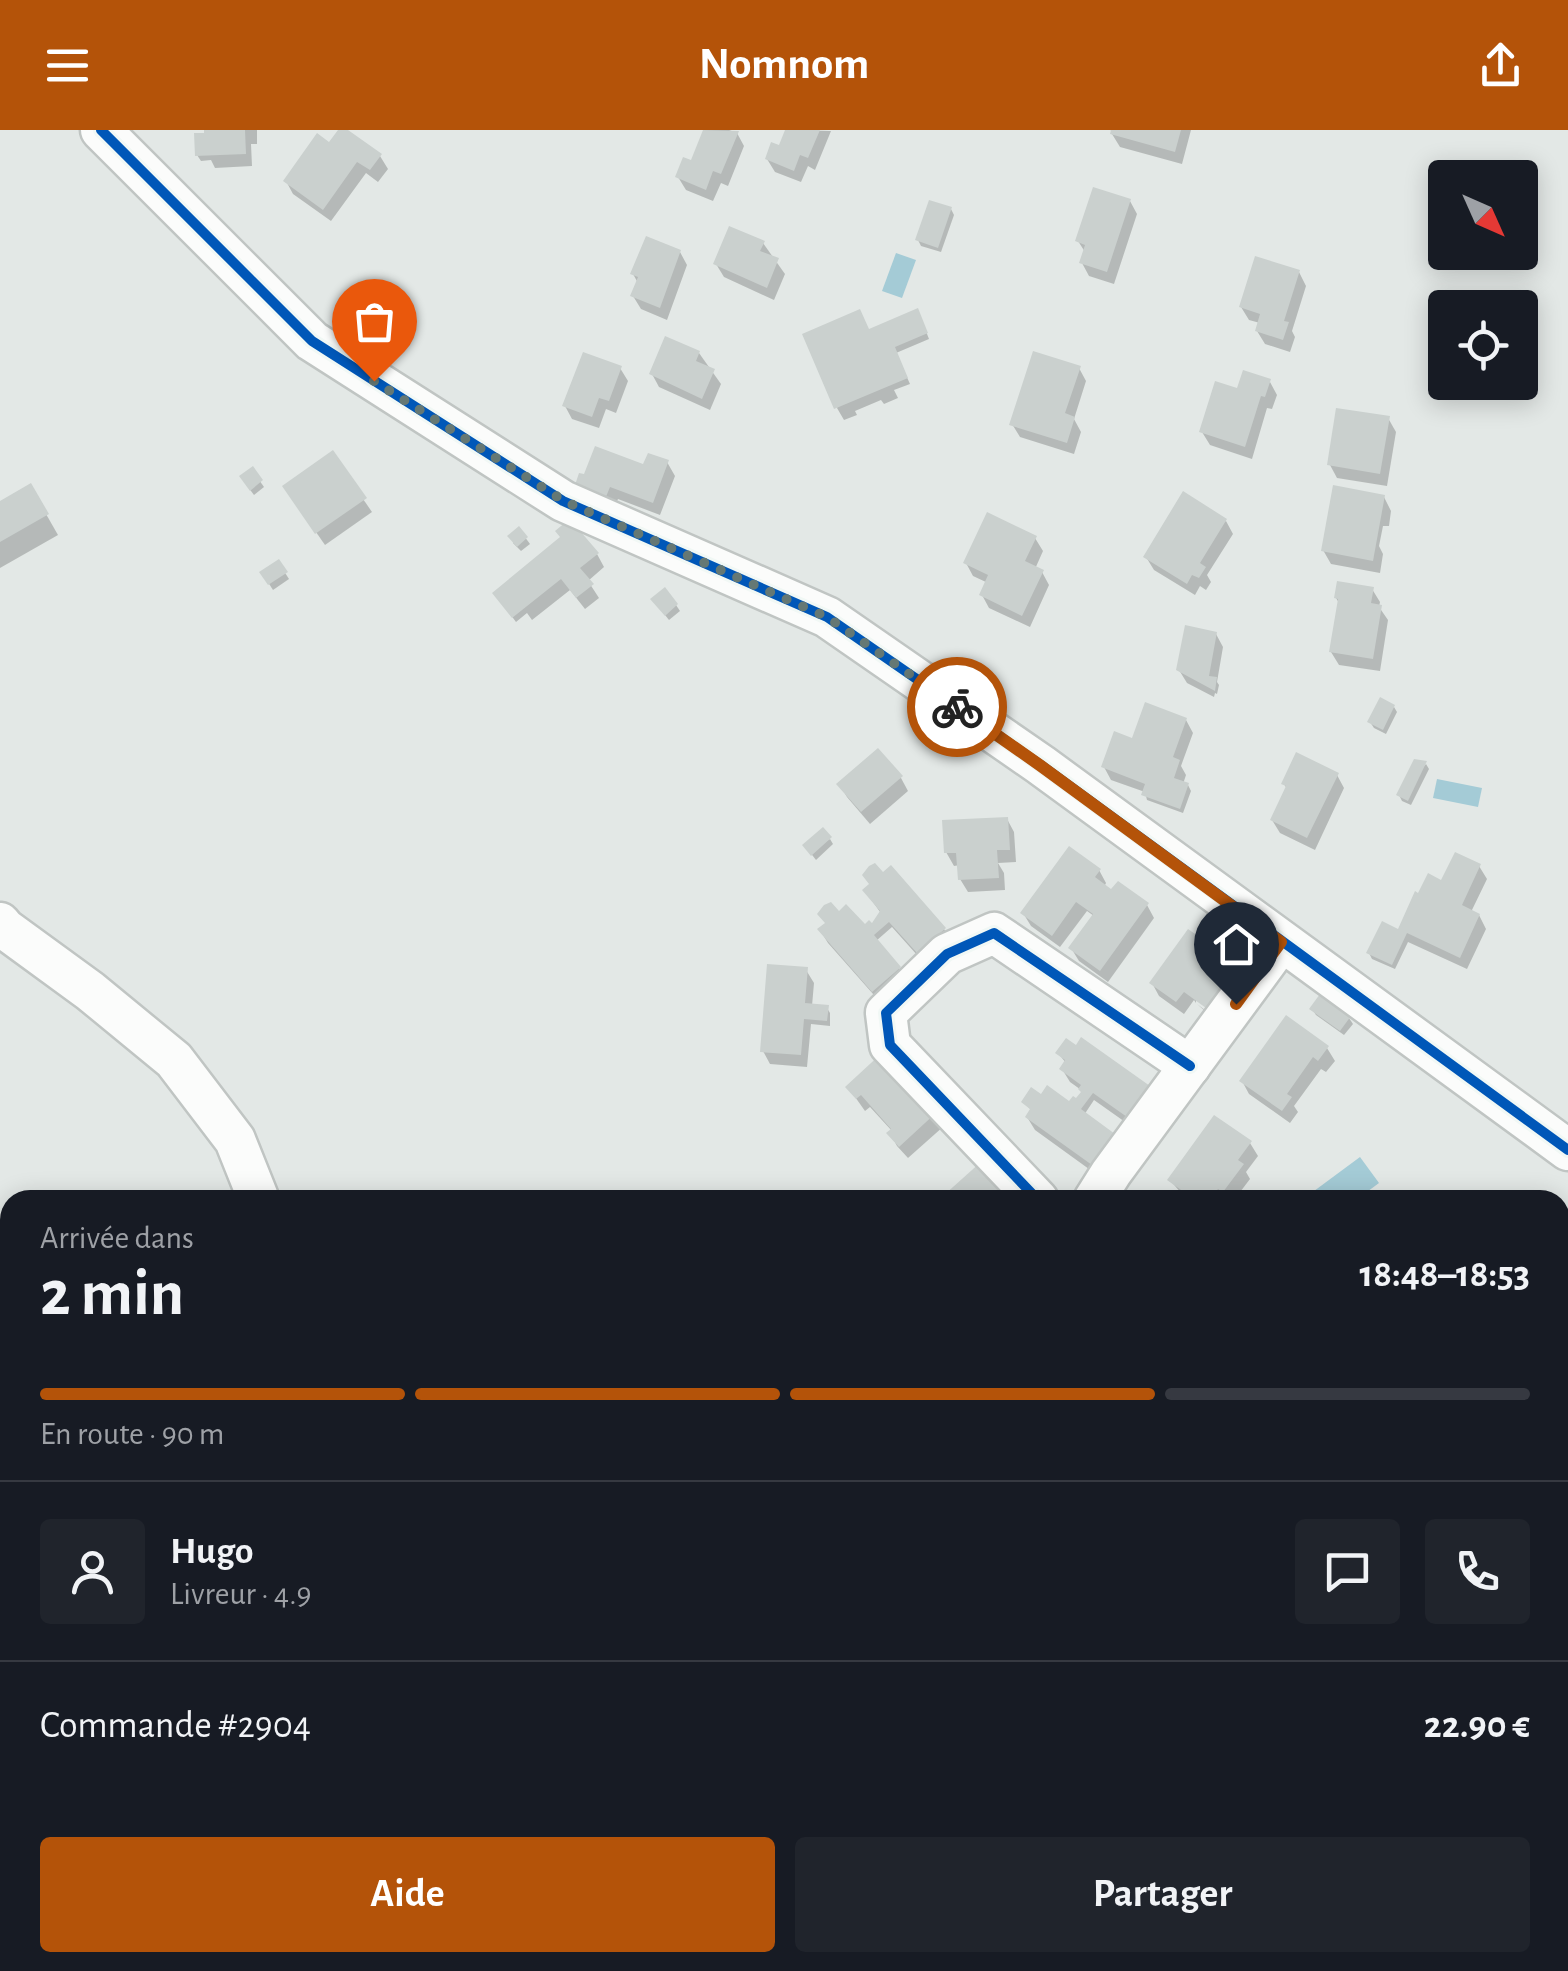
<!DOCTYPE html>
<html lang="fr">
<head>
<meta charset="utf-8">
<style>
	body { margin:0; font-family:"Alegreya Sans",sans-serif; background:#20242c; color:#f1f3f6; height:100vh; display:flex; flex-direction:column; font-size:38px; white-space:nowrap }
	* { box-sizing:border-box; margin:0 }
	p { font-size:32px; color:#9ea1a6 }
	.icon { flex:none; width:55px; height:55px; fill:none; stroke:currentColor; stroke-width:2; stroke-linecap:round; stroke-linejoin:round }
	.map { position:relative; flex:1; overflow:hidden }
	.drawer { position:absolute; left:0px; top:1060px; width:1570px; height:782px; display:flex; flex-direction:column; background:#171b24; border-radius:30px 30px 0 0; box-shadow:0 5px 25px #0003 }
	.drawer>* { flex:none }
	.needle { width:65px; rotate:135deg }
	.buttons { position:absolute; left:1428px; top:30px; display:grid; gap:20px }
	.buttons a { display:grid; place-items:center; width:110px; height:110px; border-radius:10px; background:#171b24; box-shadow:0 5px 25px #0003; font-size:50px }
	.pin { position:absolute; display:grid; place-items:center; width:85px; height:85px; color:#fff; margin:-102px -42px; border-radius:50% 50% 50% 0; rotate:-45deg; box-shadow:0 0 10px #0007 }
	.pin .icon { rotate:45deg }
	.courier { position:absolute; display:grid; place-items:center; width:100px; height:100px; margin:-50px; border:8px solid #b45309; border-radius:50%; background:#fff; color:#222; box-shadow:0 2px 12px #0007 }
	.overview em { font-style:normal; font-weight:600 }
	.overview div { display:flex; flex-direction:column-reverse }
	.overview { display:flex; align-items:center; justify-content:space-between; height:170px; padding:0 40px }
	h1 { font-size:65px; font-weight:600; line-height:75px }
	.bar { display:grid; grid-template-columns:repeat(4,1fr); gap:15px 10px; align-content:center; height:120px; padding:0 40px }
	.bar i { height:12px; border-radius:8px; background:#363941 }
	.bar .current { background:#b45309 }
	.bar p { grid-column:span 4 }
	.line { display:flex; align-items:center; gap:25px; padding:0 40px; border-top:2px solid #363941 }
	.line div { flex:1 }
	.round { display:grid; place-items:center; flex:none; width:105px; height:105px; border-radius:10px; background:#20242c }
	.primary-button { display:flex; gap:20px; margin-top:auto; padding:20px 40px }
	.primary-button a { flex:1; height:115px; border-radius:10px; background:#b45309; color:#fff; font-size:40px; font-weight:600; line-height:115px; text-align:center }
	.primary-button a+a { background:#20242c; color:#f1f3f6 }
	header { display:flex; justify-content:space-between; align-items:center; height:130px; padding:0 40px; background:#b45309; color:#fff; font-size:45px; font-weight:600 }
	.map>svg:first-child { display:block }
	.water { fill:#a4cbd6 }
	.shadow { fill:#0003 }
	.building { fill:#cad0ce }
	.lines { fill:none; stroke-linecap:round; stroke-linejoin:round }
	.minor-casing { stroke:#c0c5c3; stroke-width:45 }
	.minor { stroke:#fbfcfb; stroke-width:40 }
	.cycleway-casing { stroke:#f1f8f5; stroke-width:16 }
	.cycleway { stroke:#0057b8; stroke-width:10 }
	.done { stroke:#657874; stroke-width:10; stroke-dasharray:0 18 }
	.route { stroke:#b45309; stroke-width:12 }
</style>
</head>
<body>
<header><svg class="icon" aria-label="menu" viewBox="0 0 24 24"><path d="M4 6h16M4 12h16M4 18h16"/></svg>Nomnom<svg class="icon" aria-label="share" viewBox="0 0 24 24"><path d="M12 15V3M7 8l5-5 5 5M5 13v7h14v-7"/></svg></header>
<div class="map">
<svg width="1568" height="1841" viewBox="0 0 1568 1841">
	<rect width="100%" height="100%" fill="#e3e8e6"/>
	<g class="water">
		<polygon points="896,123 916,130 902,168 882,161"/>
		<polygon points="1437,649 1482,658 1478,677 1433,668"/>
		<polygon points="1360,1027 1379,1053 1356,1070 1314,1070 1310,1064"/>
	</g>
	<g class="shadow">
		<polygon points="207,0 257,0 257,14 251,14 252,36 215,38 211,30 201,31 197,25 207,5"/>
		<polygon points="341,0 380,26 388,39 378,52 366,43 331,91 293,64 286,51 330,15"/>
		<polygon points="705,0 729,0 737,3 744,16 728,56 721,53 713,71 686,60 678,47 692,33"/>
		<polygon points="788,0 831,1 815,40 808,36 801,52 775,42 767,29 780,18"/>
		<polygon points="1110,0 1191,0 1182,34 1120,17 1112,4 1113,1"/>
		<polygon points="1130,71 1137,84 1114,154 1089,146 1082,133 1085,122 1078,111"/>
		<polygon points="951,79 954,85 941,122 921,116 918,110"/>
		<polygon points="763,113 785,144 774,170 724,147 716,134"/>
		<polygon points="680,122 687,135 667,190 641,179 633,166 638,153 633,144"/>
		<polygon points="1299,142 1306,156 1292,201 1295,207 1290,222 1265,214 1257,201 1260,193 1249,190 1241,177"/>
		<polygon points="920,186 929,209 896,223 910,254 894,260 898,268 884,274 881,270 855,281 857,285 844,290 837,278 869,201"/>
		<polygon points="699,223 721,254 710,280 659,257 652,244"/>
		<polygon points="620,238 628,251 616,283 606,279 599,298 572,289 565,276"/>
		<polygon points="1079,238 1086,251 1074,289 1081,302 1074,324 1020,307 1012,294"/>
		<polygon points="1270,252 1277,265 1272,279 1267,278 1252,329 1210,315 1202,302"/>
		<polygon points="1388,288 1396,302 1387,356 1337,348 1330,335"/>
		<polygon points="332,324 372,382 325,415 293,369"/>
		<polygon points="667,332 675,346 660,385 618,369 608,391 573,367 645,337"/>
		<polygon points="252,340 264,357 254,365 245,353"/>
		<polygon points="30,356 58,405 0,438 0,374"/>
		<polygon points="1384,367 1391,381 1389,396 1383,396 1379,416 1383,424 1380,443 1331,434 1323,420"/>
		<polygon points="1226,391 1233,404 1207,445 1211,452 1206,460 1200,456 1195,465 1154,440 1146,427"/>
		<polygon points="519,399 530,414 521,421 513,413"/>
		<polygon points="1035,408 1043,421 1035,439 1042,442 1049,455 1030,497 989,478 982,465 988,453 973,446 966,433"/>
		<polygon points="597,424 604,437 588,451 599,468 585,479 570,460 532,490 527,483 516,492 499,469"/>
		<polygon points="278,432 289,449 273,460 262,443"/>
		<polygon points="1372,459 1380,472 1379,477 1388,490 1380,541 1339,535 1331,522 1339,473 1336,468"/>
		<polygon points="657,475 676,475 680,481 669,490"/>
		<polygon points="1216,504 1223,517 1217,552 1219,555 1217,564 1215,563 1214,567 1187,553 1179,540"/>
		<polygon points="1394,577 1397,582 1386,604 1374,598 1370,592"/>
		<polygon points="1186,590 1193,603 1181,636 1186,645 1183,654 1188,655 1191,661 1183,683 1147,670 1145,662 1111,650 1104,637 1133,611"/>
		<polygon points="1426,634 1429,639 1411,675 1402,671 1399,665"/>
		<polygon points="1337,645 1344,658 1315,720 1280,703 1272,690 1287,659 1284,654"/>
		<polygon points="901,648 908,661 870,694 847,667 840,655"/>
		<polygon points="1007,689 1014,702 1016,732 998,733 1004,743 1005,760 968,762 960,749 960,735 954,736 946,722"/>
		<polygon points="830,709 833,714 816,730 809,721"/>
		<polygon points="1479,736 1487,749 1471,782 1479,785 1486,799 1467,839 1408,812 1395,839 1372,829 1369,823 1399,802 1443,754"/>
		<polygon points="1099,740 1106,753 1104,757 1147,775 1154,788 1108,852 1079,831 1071,818 1094,786 1087,781 1060,817 1031,796 1023,783"/>
		<polygon points="865,761 944,799 952,812 926,835 892,797 876,811 899,838 906,851 881,873 828,813 820,800 827,794 875,808 870,798 883,786"/>
		<polygon points="1213,820 1220,833 1217,838 1227,846 1235,859 1214,889 1197,874 1214,887 1217,883 1196,868 1196,873 1194,870 1184,884 1159,866 1152,853"/>
		<polygon points="806,840 814,853 812,876 827,878 830,883 830,896 811,894 807,937 770,934 763,921"/>
		<polygon points="1312,879 1349,888 1353,894 1344,905 1316,885"/>
		<polygon points="1327,918 1335,931 1326,942 1321,939 1294,976 1298,982 1290,993 1249,964 1242,951"/>
		<polygon points="1058,923 1148,957 1155,970 1135,999 1094,970 1084,985 1120,1019 1100,1047 1035,1000 1027,987 1032,981 1024,972 1081,983 1076,973 1084,962 1070,952 1062,939 1066,933"/>
		<polygon points="848,957 936,983 944,996 908,1028 897,1016 890,1003 892,1001 870,977 865,981"/>
		<polygon points="1250,1013 1258,1026 1246,1042 1250,1049 1234,1070 1187,1070 1170,1050"/>
	</g>
	<g class="building">
		<polygon points="204,0 245,0 246,24 195,26 194,3 204,3"/>
		<polygon points="338,0 348,0 382,24 370,40 357,32 323,80 283,51 317,3 329,12"/>
		<polygon points="703,0 739,1 721,44 713,41 706,60 675,47 683,27 691,30"/>
		<polygon points="785,0 820,0 808,28 800,25 794,41 765,29 771,12 779,15"/>
		<polygon points="1111,0 1181,0 1175,22 1110,4"/>
		<polygon points="1093,57 1131,69 1107,142 1079,133 1085,115 1075,111"/>
		<polygon points="929,70 952,77 938,118 915,110"/>
		<polygon points="729,96 765,111 760,121 779,128 767,158 713,134"/>
		<polygon points="646,106 681,120 660,178 630,166 638,147 630,144"/>
		<polygon points="1255,126 1300,140 1284,191 1289,192 1283,210 1255,201 1260,184 1239,177"/>
		<polygon points="918,178 928,203 895,217 908,248 834,279 802,204 860,179 869,199"/>
		<polygon points="665,206 700,221 696,231 715,239 702,269 649,244"/>
		<polygon points="1033,221 1081,236 1065,283 1075,287 1067,313 1009,295"/>
		<polygon points="583,222 622,236 609,271 599,268 592,287 562,276"/>
		<polygon points="1243,240 1271,249 1265,267 1261,266 1245,317 1199,302 1215,251 1237,258"/>
		<polygon points="1336,278 1390,286 1380,344 1327,335"/>
		<polygon points="595,316 643,334 648,323 669,330 653,373 610,357 601,379 571,367 579,343 584,344"/>
		<polygon points="333,320 367,368 315,404 282,356"/>
		<polygon points="253,336 263,350 250,361 239,346"/>
		<polygon points="31,353 49,384 0,412 0,371"/>
		<polygon points="1333,355 1385,365 1373,431 1321,421"/>
		<polygon points="1183,361 1227,389 1200,433 1206,437 1199,448 1192,445 1187,454 1143,427"/>
		<polygon points="987,382 1037,406 1025,431 1044,440 1022,486 979,465 988,445 963,433"/>
		<polygon points="567,391 574,394 599,423 580,438 594,454 576,468 561,449 512,488 492,463 560,407 555,401"/>
		<polygon points="519,396 528,407 517,417 507,406"/>
		<polygon points="279,429 288,442 268,455 259,442"/>
		<polygon points="1337,451 1374,457 1371,473 1382,475 1373,529 1329,522 1338,469 1334,468"/>
		<polygon points="665,457 678,474 665,486 650,469"/>
		<polygon points="1185,495 1217,502 1209,546 1217,547 1215,561 1176,540"/>
		<polygon points="1380,567 1395,575 1383,600 1367,592"/>
		<polygon points="1145,572 1187,588 1173,627 1180,630 1174,648 1189,653 1180,679 1141,665 1145,654 1101,637 1114,601 1132,608"/>
		<polygon points="878,618 903,646 861,682 836,654"/>
		<polygon points="1296,622 1339,643 1307,708 1270,690 1286,656 1281,654"/>
		<polygon points="1414,629 1427,631 1408,671 1396,665"/>
		<polygon points="1008,687 1010,720 997,720 999,748 958,750 956,723 944,723 942,690"/>
		<polygon points="823,697 832,707 811,726 802,715"/>
		<polygon points="1069,716 1101,739 1095,747 1111,759 1118,751 1149,773 1100,841 1068,818 1093,784 1076,772 1052,806 1020,783"/>
		<polygon points="1455,722 1481,734 1462,775 1480,784 1460,828 1407,803 1392,835 1366,823 1382,791 1398,799 1415,761 1418,763 1428,743 1441,750"/>
		<polygon points="875,733 883,742 891,735 946,798 917,823 889,792 874,805 901,837 872,862 817,799 825,793 817,784 824,775 831,772 839,781 846,774 865,794 869,790 872,793 880,781 862,760 869,754 862,745 869,736"/>
		<polygon points="1188,799 1215,818 1207,829 1229,845 1206,878 1184,862 1176,872 1149,853"/>
		<polygon points="767,834 808,837 805,873 829,875 827,891 804,889 801,925 760,922"/>
		<polygon points="1320,864 1351,886 1340,901 1309,879"/>
		<polygon points="1286,885 1329,916 1318,931 1313,927 1287,964 1292,967 1282,981 1239,951"/>
		<polygon points="1081,907 1150,956 1127,987 1093,963 1081,979 1115,1004 1092,1035 1025,987 1030,979 1021,972 1031,957 1041,964 1047,955 1069,971 1073,966 1076,968 1081,962 1078,959 1081,955 1059,939 1065,930 1055,923 1066,908 1076,915"/>
		<polygon points="884,921 938,981 899,1017 886,1003 891,999 861,965 856,969 845,957"/>
		<polygon points="1214,985 1252,1011 1238,1030 1244,1034 1223,1062 1218,1059 1210,1070 1195,1070 1167,1050"/>
		<polygon points="982,1031 1018,1070 947,1070 943,1066"/>
		<polygon points="10,1496 10,1532 7,1533 0,1499"/>
		<polygon points="192,1832 241,1832 244,1841 210,1841 208,1837 195,1841"/>
		<polygon points="278,1832 321,1832 325,1841 257,1841"/>
		<polygon points="751,1832 818,1832 820,1841 753,1841"/>
	</g>
	<g class="lines">
		<defs>
			<g id="minor">
				<polyline points="101,0 312,211 563,371 827,487 1041,635 1568,1020"/>
				<polyline points="0,793 5,799 90,861 174,930 235,1010 259,1070"/>
				<polyline points="1038,1070 890,915 886,883 947,824 994,803 1190,936"/>
				<polyline points="1094,1070 1111,1043 1281,812"/>
				<polyline points="480,1832 482,1841"/>
			</g>
		</defs>
		<use href="#minor" class="minor-casing"/>
		<use href="#minor" class="minor"/>
		<defs>
			<g id="cycleway">
				<polyline points="101,0 312,211 563,371 827,487 1041,635 1568,1020"/>
				<polyline points="1038,1070 890,915 886,883 947,824 994,803 1190,936"/>
			</g>
		</defs>
		<use href="#cycleway" class="cycleway-casing"/>
		<use href="#cycleway" class="cycleway"/>
	</g>
	<g class="lines">
		<polyline class="done" points="374,251 564,371 827,487 957,577"/>
		<polyline class="route" points="957,577 1041,636 1281,812 1236,874"/>
	</g>
</svg>
<div class="buttons">
<a><svg class="needle" viewBox="-14 -14 28 28"><path d="M0-13l5 13h-10z" fill="#e53935"/><path d="M0 13l5-13h-10z" fill="#9ea1a6"/></svg></a>
<a><svg class="icon" aria-label="locate" viewBox="0 0 24 24"><circle cx="12" cy="12" r="6"/><path d="M12 2v4M12 18v4M2 12h4M18 12h4"/></svg></a>
</div>
<div class="pin" style="left:374px;top:251px;background:#ea580c"><svg class="icon" aria-label="bag" viewBox="0 0 24 24"><path d="M5 8h14l-1 12H6zM9 8a3 3 0 0 1 6 0"/></svg></div>
<div class="pin" style="left:1236px;top:874px;background:#1f2937"><svg class="icon" aria-label="home" viewBox="0 0 24 24"><path d="M3 11l9-7 9 7M6 9v11h12V9"/></svg></div>
<div class="courier" style="left:957px;top:577px"><svg class="icon" aria-label="bike" viewBox="0 0 24 24"><circle cx="6" cy="16" r="4"/><circle cx="18" cy="16" r="4"/><path d="M6 16l4-8h5l3 8M10 8l3 8H6M13 5h3"/></svg></div>
<section class="drawer">
<div class="overview"><div><h1>2 min</h1><p>Arrivée dans</p></div><em>18:48–18:53</em></div>
<div class="bar"><i class="current"></i><i class="current"></i><i class="current"></i><i></i><p>En route · 90 m</p></div>
<div class="line" style="height:180px"><a class="round"><svg class="icon" aria-label="person" viewBox="0 0 24 24"><circle cx="12" cy="8" r="4"/><path d="M4 21q1-7 8-7t8 7"/></svg></a><div><b>Hugo</b><p>Livreur · 4.9</p></div><a class="round"><svg class="icon" aria-label="chat" viewBox="0 0 24 24"><path d="M4 5h16v11H9l-5 4z"/></svg></a><a class="round"><svg class="icon" aria-label="phone" viewBox="0 0 24 24"><path d="M5 4h4l2 5-3 2q2 4 5 5l2-3 5 2v4C11 20 4 13 5 4z"/></svg></a></div>
<div class="line" style="height:130px"><div>Commande #2904</div><b>22.90 €</b></div>
<div class="primary-button"><a>Aide</a><a>Partager</a></div>
</section>
</div>
</body>
</html>
